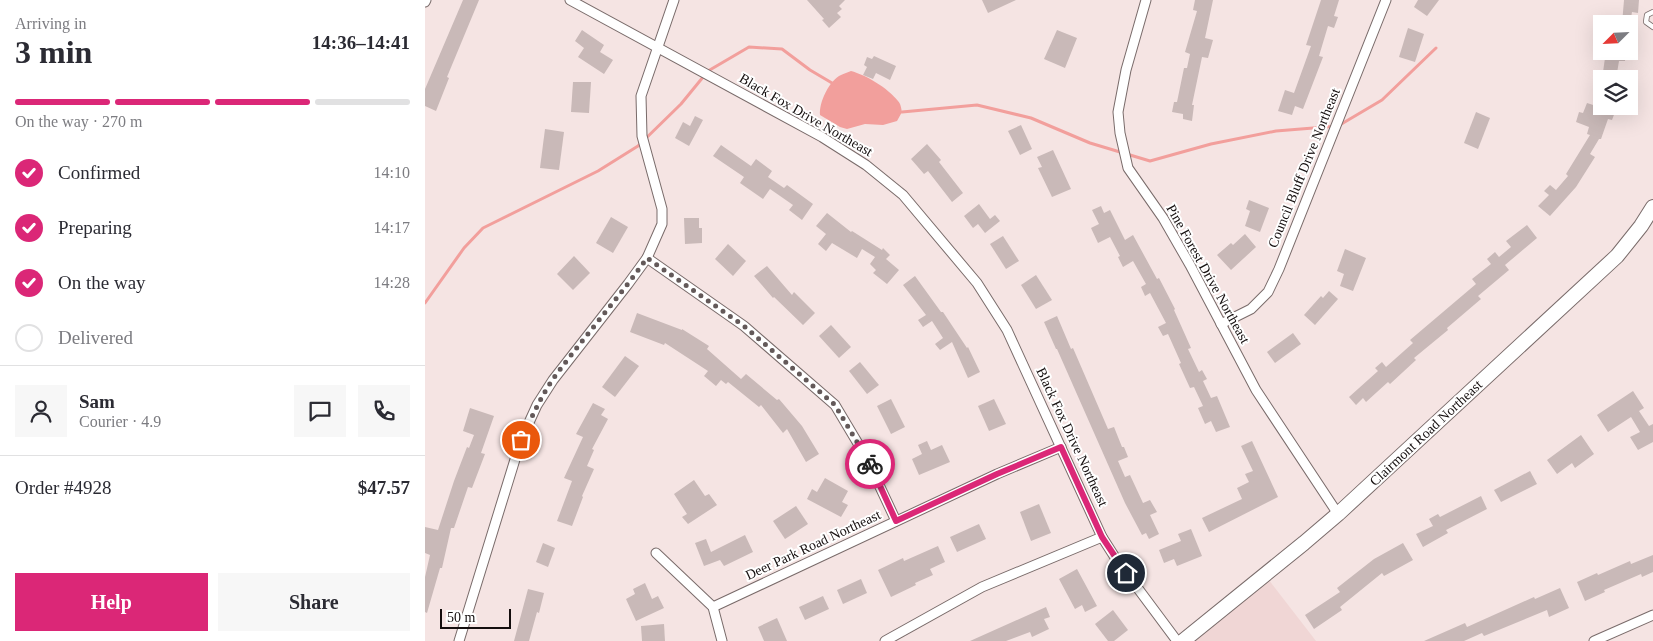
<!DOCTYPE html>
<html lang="en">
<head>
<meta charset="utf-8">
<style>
	body { margin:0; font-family:"Times New Roman",serif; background:#f7f7f7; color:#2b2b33; height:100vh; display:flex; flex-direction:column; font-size:19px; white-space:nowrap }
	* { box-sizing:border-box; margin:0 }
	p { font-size:16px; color:#7c7c81 }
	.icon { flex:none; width:28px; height:28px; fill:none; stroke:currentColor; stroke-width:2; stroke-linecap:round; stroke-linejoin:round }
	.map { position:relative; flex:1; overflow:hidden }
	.side { display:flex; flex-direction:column; background:#fff; width:425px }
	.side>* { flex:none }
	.needle { width:32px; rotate:246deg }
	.buttons { position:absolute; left:1168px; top:15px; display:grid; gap:10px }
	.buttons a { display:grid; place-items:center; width:45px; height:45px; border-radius:0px; background:#fff; box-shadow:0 5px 20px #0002; font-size:25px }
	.scale { position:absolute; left:15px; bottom:12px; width:71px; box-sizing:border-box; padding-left:5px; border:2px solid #140e0e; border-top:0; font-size:14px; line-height:18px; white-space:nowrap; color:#140e0e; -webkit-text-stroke:4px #fff; paint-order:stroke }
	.pin { position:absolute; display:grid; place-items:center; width:42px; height:42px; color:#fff; margin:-21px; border:2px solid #fff; border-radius:50%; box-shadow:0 1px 5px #0007 }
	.courier { position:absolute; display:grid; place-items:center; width:50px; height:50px; margin:-25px; border:4px solid #db2777; border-radius:50%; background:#fff; color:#222; box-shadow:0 1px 6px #0007 }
	.headline em { font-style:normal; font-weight:600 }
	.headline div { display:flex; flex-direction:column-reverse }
	.headline { display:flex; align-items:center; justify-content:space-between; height:85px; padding:0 15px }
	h1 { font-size:32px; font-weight:600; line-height:38px }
	.bar { display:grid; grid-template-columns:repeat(4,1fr); gap:8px 5px; align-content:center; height:60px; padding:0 15px }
	.bar i { height:6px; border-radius:4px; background:#e1e1e2 }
	.bar .current { background:#db2777 }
	.bar p { grid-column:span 4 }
	.line { display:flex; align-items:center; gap:12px; padding:0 15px; border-top:1px solid #e1e1e2 }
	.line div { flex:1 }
	.round { display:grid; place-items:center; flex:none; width:52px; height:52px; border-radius:0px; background:#f7f7f7 }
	ol { padding:0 15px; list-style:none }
	li { display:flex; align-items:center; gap:15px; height:55px }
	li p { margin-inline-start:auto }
	li .icon { padding:5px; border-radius:50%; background:#db2777; color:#fff; stroke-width:4 }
	li:last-child { color:#7c7c81 }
	li i { width:28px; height:28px; border:2px solid #e1e1e2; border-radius:50% }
	.cta { display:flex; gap:10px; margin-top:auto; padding:10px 15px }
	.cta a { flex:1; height:58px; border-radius:0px; background:#db2777; color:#fff; font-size:20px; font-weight:600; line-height:58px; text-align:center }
	.cta a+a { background:#f7f7f7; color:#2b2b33 }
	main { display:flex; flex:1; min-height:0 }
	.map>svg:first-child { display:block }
	.built { fill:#f0d6d5 }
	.water { fill:#f29f9c }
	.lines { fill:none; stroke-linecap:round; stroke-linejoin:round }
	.stream { stroke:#f29f9c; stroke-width:3 }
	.building { fill:#c9b9b8 }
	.service-casing { stroke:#796b6a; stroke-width:6 }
	.minor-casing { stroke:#796b6a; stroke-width:11 }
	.primary-casing { stroke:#796b6a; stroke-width:16 }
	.service { stroke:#fff; stroke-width:4.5 }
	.minor { stroke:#fff; stroke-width:9 }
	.primary { stroke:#fff; stroke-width:14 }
	.done { stroke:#635959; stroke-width:5; stroke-dasharray:0 9 }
	.route { stroke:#db2777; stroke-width:6 }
	.labels { text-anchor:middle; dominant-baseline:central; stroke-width:4; stroke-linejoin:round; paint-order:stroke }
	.street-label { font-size:14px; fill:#140e0e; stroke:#fff }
</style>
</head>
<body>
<main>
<section class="side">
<div class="headline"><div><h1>3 min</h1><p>Arriving in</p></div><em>14:36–14:41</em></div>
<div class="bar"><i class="current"></i><i class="current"></i><i class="current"></i><i></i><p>On the way · 270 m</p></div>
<ol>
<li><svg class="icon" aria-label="check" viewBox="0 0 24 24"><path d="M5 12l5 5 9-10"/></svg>Confirmed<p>14:10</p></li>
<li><svg class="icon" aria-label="check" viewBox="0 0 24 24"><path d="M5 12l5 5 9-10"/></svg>Preparing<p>14:17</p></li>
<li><svg class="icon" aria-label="check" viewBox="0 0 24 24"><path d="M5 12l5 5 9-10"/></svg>On the way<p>14:28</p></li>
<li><i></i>Delivered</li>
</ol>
<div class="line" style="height:90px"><a class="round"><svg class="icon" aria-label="person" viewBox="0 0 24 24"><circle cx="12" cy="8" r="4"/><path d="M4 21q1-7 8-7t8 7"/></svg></a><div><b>Sam</b><p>Courier · 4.9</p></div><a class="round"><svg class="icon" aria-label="chat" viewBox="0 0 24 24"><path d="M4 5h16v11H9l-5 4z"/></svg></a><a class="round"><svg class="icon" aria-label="phone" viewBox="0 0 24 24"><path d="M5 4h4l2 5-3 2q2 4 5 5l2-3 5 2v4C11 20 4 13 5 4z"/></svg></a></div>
<div class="line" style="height:65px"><div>Order #4928</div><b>$47.57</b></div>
<div class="cta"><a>Help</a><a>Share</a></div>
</section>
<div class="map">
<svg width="1228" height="641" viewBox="0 0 1228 641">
	<rect width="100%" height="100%" fill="#f5e4e3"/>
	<polygon class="built" points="840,575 891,641 756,641"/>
	<path class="water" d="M426 71C441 75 463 88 473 101 476 104 476 108 477 112L472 121 458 125 440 124 422 129 415 127 395 115C394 103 403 83 414 76 417 74 422 73 426 71Z"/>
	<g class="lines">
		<g class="stream">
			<polyline points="477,112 552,105 606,118 665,143 725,161 786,144 851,131 913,126 957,100 1011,48"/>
			<polyline points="0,303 39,248 58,228 173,171 213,146 256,104 283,71 324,47 357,49 385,70 407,83"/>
		</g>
	</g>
	<g class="building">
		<polygon points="38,0 54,0 22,77 24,78 11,111 0,106 0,89"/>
		<polygon points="382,0 420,0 414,6 417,9 412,13 416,17 404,28 397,20 399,19"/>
		<polygon points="557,0 591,0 563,13"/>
		<polygon points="770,0 788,0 780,38 788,40 783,58 777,57 767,105 769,105 767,121 758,119 758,114 747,112 749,102 752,102 759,68 762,68 765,54 760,52 772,11 768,10"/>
		<polygon points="896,0 914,0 909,16 913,17 909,28 903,26 894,56 898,57 878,109 870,106 867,115 853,111 860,90 869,93 886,46 881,45"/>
		<polygon points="993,0 1014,0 1002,16 989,7"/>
		<polygon points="1199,0 1214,0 1213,13 1207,12 1205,24 1197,24"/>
		<polygon points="983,28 999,34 990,62 974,57"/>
		<polygon points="157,30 179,45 175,52 188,60 179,74 153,57 159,48 150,41"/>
		<polygon points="632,30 652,38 640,68 619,59"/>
		<polygon points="1181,51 1201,51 1200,61 1194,61 1191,79 1177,79"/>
		<polygon points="449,56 471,66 465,80 451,73 448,79 438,75 442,67 439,65 442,57 447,59"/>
		<polygon points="148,82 166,82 164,113 146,112"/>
		<polygon points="1162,103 1190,112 1187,120 1183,119 1176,139 1174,139 1165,154 1170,157 1151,187 1125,216 1113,206 1124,195 1119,191 1125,185 1131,190 1143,176 1141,174 1165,135 1162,134 1164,127 1151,122 1154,112 1158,113"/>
		<polygon points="1051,112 1065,118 1053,149 1039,143"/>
		<polygon points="270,116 278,120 264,146 250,138 258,122 265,126"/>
		<polygon points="596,125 607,149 595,155 583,131"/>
		<polygon points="120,129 139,132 134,170 115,168"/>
		<polygon points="502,144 516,160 514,162 538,193 527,202 503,171 499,174 486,159"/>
		<polygon points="296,145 326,166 331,159 347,171 343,177 359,188 362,185 388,204 377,220 364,210 368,205 345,189 338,199 315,183 319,177 288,156"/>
		<polygon points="628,150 646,189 627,197 613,168 617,167 612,157"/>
		<polygon points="824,200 844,208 835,232 820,226 825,211 821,209"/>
		<polygon points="554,204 565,219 570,215 575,221 560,233 553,224 548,228 539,216"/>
		<polygon points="676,206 679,213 685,210 700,240 708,235 732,279 734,278 750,309 749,310 766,348 763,349 774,372 777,370 782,379 778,381 786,398 792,396 805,427 791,432 786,421 780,424 773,408 778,406 769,387 765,388 754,364 756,363 743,334 738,336 733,327 741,323 725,293 720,296 716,287 721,284 708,261 698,267 693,257 695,256 685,237 673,243 666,228 674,224 667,210"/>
		<polygon points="402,213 426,232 427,231 457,250 458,248 465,255 461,259 474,270 462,284 448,273 451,270 445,264 450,257 437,249 432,258 407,243 401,251 393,244 401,234 391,226"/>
		<polygon points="186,217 203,227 188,253 171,243"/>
		<polygon points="259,218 274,218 274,228 277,228 277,243 260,244"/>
		<polygon points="1102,225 1112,238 1080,265 1084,270 1053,296 1056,299 1022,328 1023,330 989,358 991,360 965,384 963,382 941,402 938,398 931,405 924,397 953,371 950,368 957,362 961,367 988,343 985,340 1051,284 1047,279 1066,264 1062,259 1070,252 1074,257 1086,247 1081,241"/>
		<polygon points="820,234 831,247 806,270 792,255 806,243 808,245"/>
		<polygon points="578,236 594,261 581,269 565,244"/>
		<polygon points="303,244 321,261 308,276 290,259"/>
		<polygon points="920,249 941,258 928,291 915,286 919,274 912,271"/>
		<polygon points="149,256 165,273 148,290 132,274"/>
		<polygon points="342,266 367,295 369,292 390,313 378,325 349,297 348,298 329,276"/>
		<polygon points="611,275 627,300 611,309 596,285"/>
		<polygon points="490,276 516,312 518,312 542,348 543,347 555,372 543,378 527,342 515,350 510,344 518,338 507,321 498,327 493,320 501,315 478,285"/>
		<polygon points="904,291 913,299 890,325 879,315 896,296 898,298"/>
		<polygon points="212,313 257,330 257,329 284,346 282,349 316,379 321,374 352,400 354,399 377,426 394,454 381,462 362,429 358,433 336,405 334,407 303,382 301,384 296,380 291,386 279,376 283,371 240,343 239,345 205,332"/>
		<polygon points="632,316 646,349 648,348 683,429 689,427 697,447 699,447 703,457 693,461 700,477 705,475 718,503 725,500 732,512 725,515 734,534 724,539 721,533 717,535 700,503 632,349 631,349 619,322"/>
		<polygon points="406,325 426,347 414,358 394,336"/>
		<polygon points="868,333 876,344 850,363 842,352"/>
		<polygon points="200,356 214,366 190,397 177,387"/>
		<polygon points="435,362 454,385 442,394 424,371"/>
		<polygon points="1208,391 1219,408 1214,411 1224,426 1228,424 1228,442 1213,450 1205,437 1215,432 1206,417 1183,432 1172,415"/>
		<polygon points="466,399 480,427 466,434 452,406"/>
		<polygon points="569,399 581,424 564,431 553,406"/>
		<polygon points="168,403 180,409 176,415 183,419 167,449 169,450 162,466 169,469 157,496 158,497 147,526 132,521 147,481 139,478 158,437 151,434"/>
		<polygon points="45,408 69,416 56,453 60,454 47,488 43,487 29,528 26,528 17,568 15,568 2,613 0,612 0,577 5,555 0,553 0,527 13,530 29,481 42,447 44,448 49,435 38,431"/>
		<polygon points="1156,435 1169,454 1150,468 1147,463 1132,474 1122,460"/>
		<polygon points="502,441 506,450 517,445 525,462 494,475 487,459 497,454 493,445"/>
		<polygon points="827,441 853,497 784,532 777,518 817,499 812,488 824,482 820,474 828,471 816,446"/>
		<polygon points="1105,471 1112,484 1076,502 1069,490"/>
		<polygon points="400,478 423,491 417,502 423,505 416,517 382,499 387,489 392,492"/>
		<polygon points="269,480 280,496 284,494 292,505 263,524 257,517 262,514 249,494"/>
		<polygon points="1056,496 1062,509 1021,530 1023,533 998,547 991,534 1008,526 1004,519 1013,514 1015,517"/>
		<polygon points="614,504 626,533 606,541 595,512"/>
		<polygon points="371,506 383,524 360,539 348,521"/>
		<polygon points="554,524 561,539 532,552 525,537"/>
		<polygon points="766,529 777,556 752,566 749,559 739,563 734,550 756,541 753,534"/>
		<polygon points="320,535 328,552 299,566 295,560 279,566 270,543 281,539 286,552"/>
		<polygon points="118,543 130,548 123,567 111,562"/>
		<polygon points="978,543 988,560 959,576 957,573 915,607 917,610 889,629 880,615 915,592 912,588 949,559"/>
		<polygon points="513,546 520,562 505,569 508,575 490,583 491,585 466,597 453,570 478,558 479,561"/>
		<polygon points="1228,555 1228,572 1217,577 1216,574 1179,590 1180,592 1160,601 1152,582 1172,573 1173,575 1205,561 1206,564"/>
		<polygon points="652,569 672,606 660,612 657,605 650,609 634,579"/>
		<polygon points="436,579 442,593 418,604 412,590"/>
		<polygon points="220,583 227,599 233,596 239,608 211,621 201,599 210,594 208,589"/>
		<polygon points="1135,588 1144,608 1124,617 1122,610 1059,636 1057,633 1039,641 999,641 1040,623 1042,627 1109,597 1110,599"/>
		<polygon points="103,589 119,593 114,613 112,612 104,641 89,641"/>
		<polygon points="398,596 404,609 380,620 374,607"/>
		<polygon points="621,607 625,617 619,619 624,629 607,637 605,632 581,641 545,641"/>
		<polygon points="688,610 703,630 689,641 683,641 670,624"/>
		<polygon points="352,618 362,641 339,641 333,627"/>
		<polygon points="239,624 240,641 217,641 216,626"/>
	</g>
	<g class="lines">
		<defs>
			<polyline id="service" points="1228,12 1222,15 1221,22 1228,27"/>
			<g id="minor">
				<polyline points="145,0 397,137 441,165 478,195 552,283 582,330 677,537 691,559 752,641"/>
				<polyline points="721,0 701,70 693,112 695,133 703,168 738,218 765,265 831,390 913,514"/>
				<polyline points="0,2 1,0"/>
				<polyline points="222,258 319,326 410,405 441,457 471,521"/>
				<polyline points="796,324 826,309 843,292 854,269 961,0"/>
				<polyline points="231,553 288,607 297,641"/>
				<polyline points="288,607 572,474 636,447"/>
				<polyline points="34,641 96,440 112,405 128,380 203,284 222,258 237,224 237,209 217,136 216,96 249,0"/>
				<polyline points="460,641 557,587 677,537"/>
				<polyline points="1169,641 1228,615"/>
			</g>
			<polyline id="primary" points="758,641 879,543 913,514 1192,256 1216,226 1228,207"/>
		</defs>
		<use href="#service" class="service-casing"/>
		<use href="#minor" class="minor-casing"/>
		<use href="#primary" class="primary-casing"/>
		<use href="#service" class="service"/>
		<use href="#minor" class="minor"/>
		<use href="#primary" class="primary"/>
	</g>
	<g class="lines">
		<path class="done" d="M96 440C106 419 115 398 128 379 158 338 192 300 222 258L319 326 410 405 445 464"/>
		<polyline class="route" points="445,464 471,521 572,474 636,447 677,537 701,573"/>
	</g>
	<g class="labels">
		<g class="street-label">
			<text transform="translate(381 115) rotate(30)">Black Fox Drive Northeast</text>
			<text transform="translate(879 168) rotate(-68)">Council Bluff Drive Northeast</text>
			<text transform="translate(783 274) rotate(61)">Pine Forest Drive Northeast</text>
			<text transform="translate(1001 433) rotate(-43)">Clairmont Road Northeast</text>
			<text transform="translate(647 437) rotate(65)">Black Fox Drive Northeast</text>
			<text transform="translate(388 545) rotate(-25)">Deer Park Road Northeast</text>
		</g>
	</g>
</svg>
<div class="buttons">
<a><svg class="needle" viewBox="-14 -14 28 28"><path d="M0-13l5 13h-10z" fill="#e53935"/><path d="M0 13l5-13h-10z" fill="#7c7c81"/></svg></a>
<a><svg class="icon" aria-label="layers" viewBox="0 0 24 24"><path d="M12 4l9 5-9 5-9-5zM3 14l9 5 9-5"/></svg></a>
</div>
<div class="scale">50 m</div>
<div class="pin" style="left:96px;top:440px;background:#ea580c"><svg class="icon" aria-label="bag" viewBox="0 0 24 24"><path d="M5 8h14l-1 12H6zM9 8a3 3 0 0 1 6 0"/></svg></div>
<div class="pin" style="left:701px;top:573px;background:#1f2937"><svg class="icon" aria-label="home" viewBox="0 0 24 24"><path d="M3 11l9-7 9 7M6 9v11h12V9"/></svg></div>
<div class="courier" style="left:445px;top:464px"><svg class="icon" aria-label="bike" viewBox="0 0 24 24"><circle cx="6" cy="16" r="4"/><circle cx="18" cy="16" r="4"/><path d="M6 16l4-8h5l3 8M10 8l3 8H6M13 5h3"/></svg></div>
</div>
</main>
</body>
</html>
